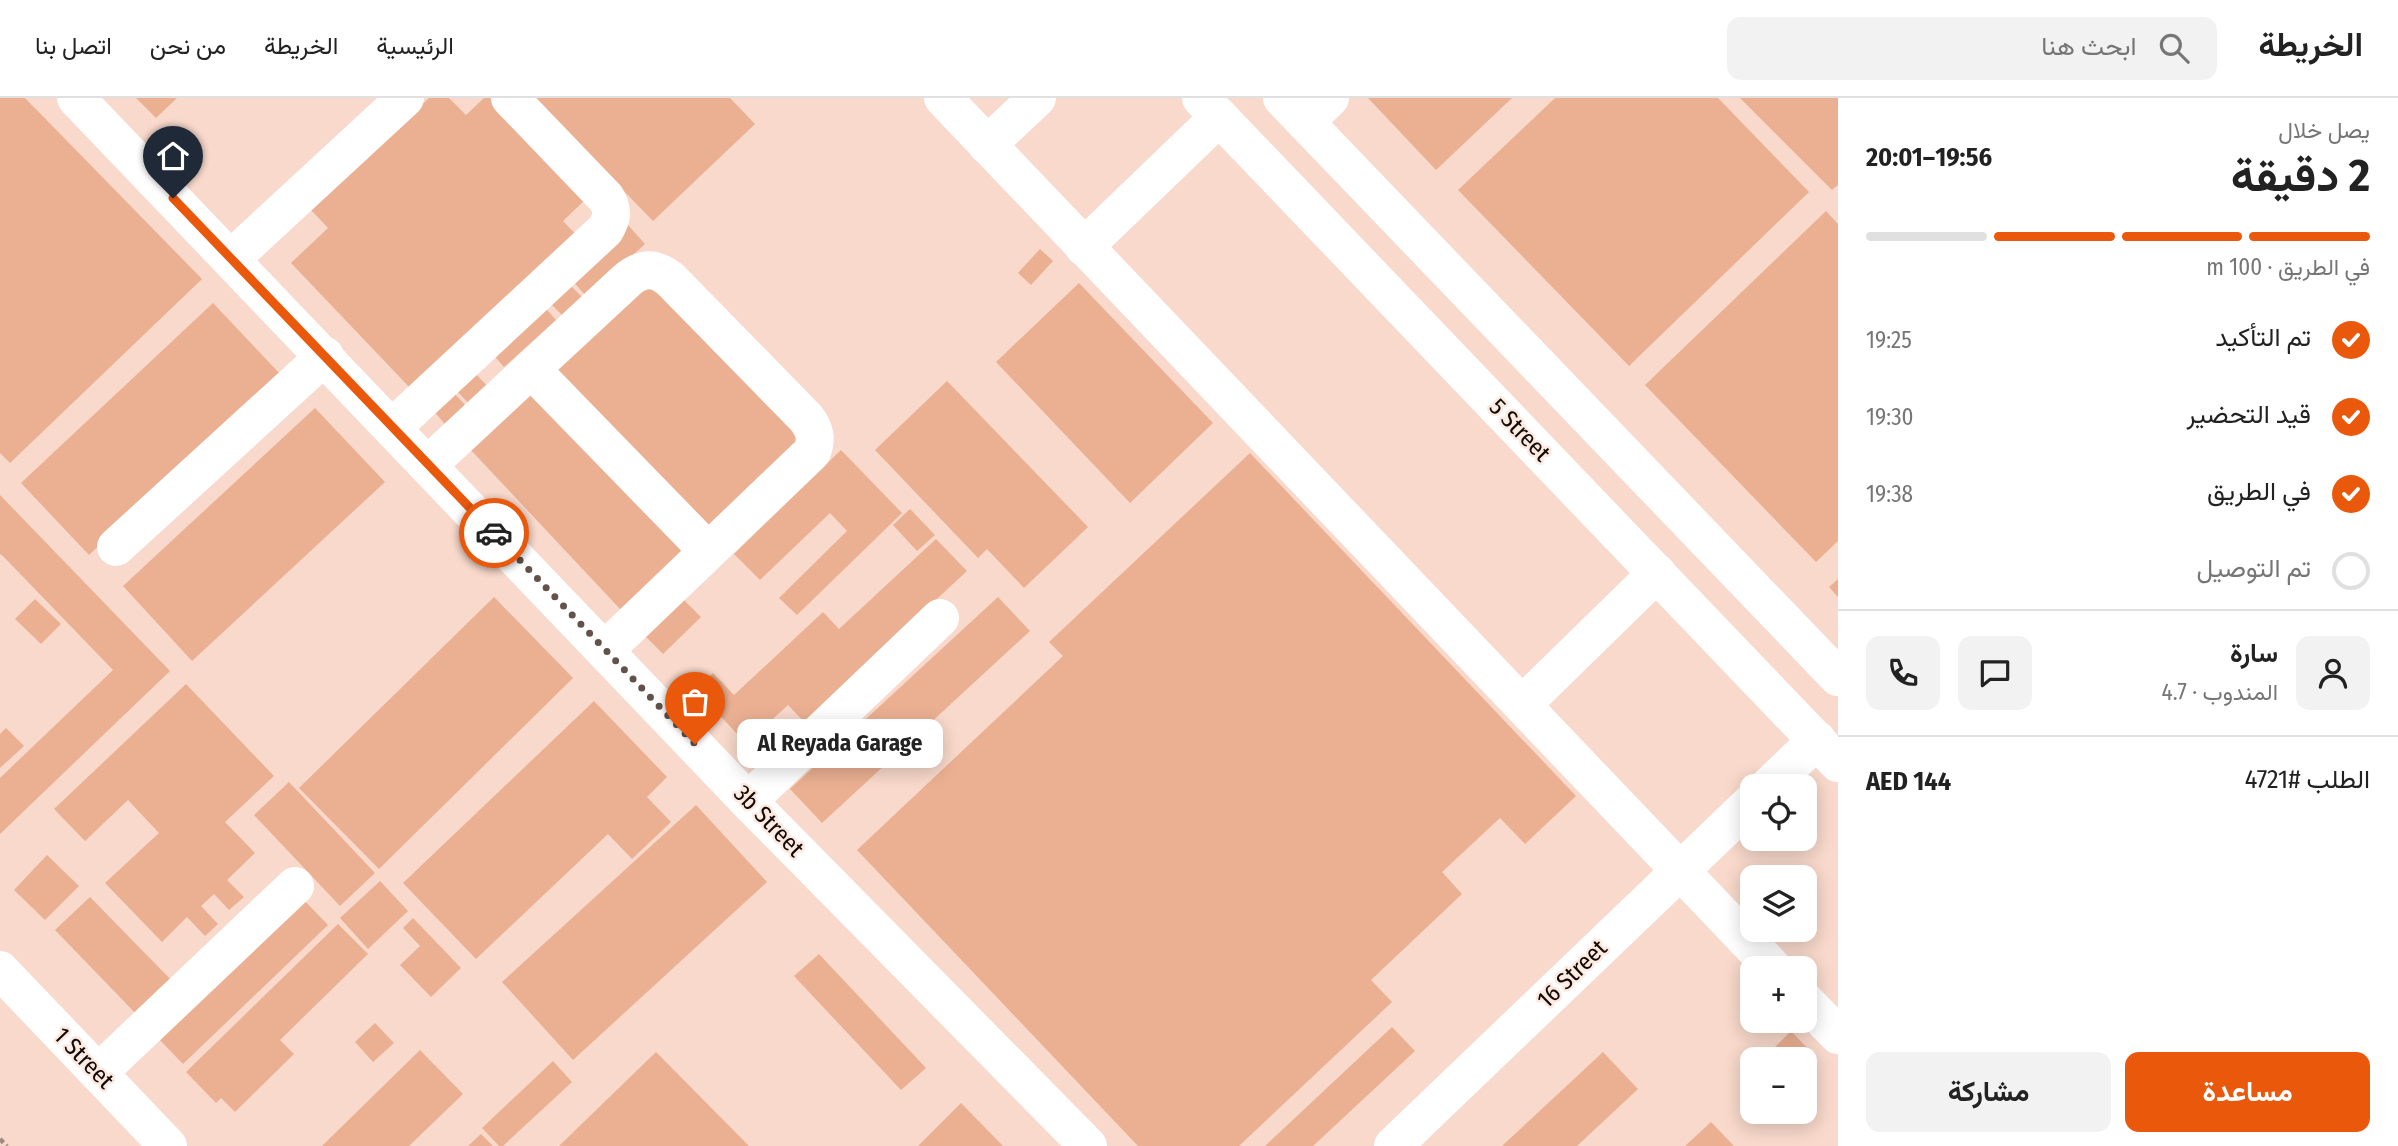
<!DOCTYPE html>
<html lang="ar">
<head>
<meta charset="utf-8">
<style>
	body { margin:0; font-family:"Fira Sans Condensed",Vazirmatn,sans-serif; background:#f2f2f2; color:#222; direction:rtl; height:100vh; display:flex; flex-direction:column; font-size:26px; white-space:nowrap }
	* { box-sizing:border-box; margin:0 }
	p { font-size:23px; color:#767676 }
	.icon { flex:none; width:38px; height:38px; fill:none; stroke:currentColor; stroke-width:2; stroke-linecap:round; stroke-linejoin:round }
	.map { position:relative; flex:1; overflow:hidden; direction:ltr }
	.drawer { display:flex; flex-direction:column; background:#fff; width:560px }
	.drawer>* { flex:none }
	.controls { position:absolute; left:1740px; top:676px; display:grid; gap:14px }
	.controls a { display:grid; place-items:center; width:77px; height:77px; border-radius:14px; background:#fff; box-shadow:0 4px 18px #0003; font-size:35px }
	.pin { position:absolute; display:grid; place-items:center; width:60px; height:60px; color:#fff; margin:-72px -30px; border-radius:50% 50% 50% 0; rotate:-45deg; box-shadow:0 0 7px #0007 }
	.pin .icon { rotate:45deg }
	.courier { position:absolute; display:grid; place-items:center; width:70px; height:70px; margin:-35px; border:5px solid #ea580c; border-radius:50%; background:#fff; color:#222; box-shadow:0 2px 9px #0007 }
	.bubble { position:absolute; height:49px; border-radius:14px; background:#fff; box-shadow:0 4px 18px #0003; font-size:23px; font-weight:700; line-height:49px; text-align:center; direction:rtl }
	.summary em { font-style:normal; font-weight:700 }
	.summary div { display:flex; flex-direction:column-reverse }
	.summary { display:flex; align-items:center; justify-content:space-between; height:119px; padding:0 28px }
	h1 { font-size:46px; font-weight:700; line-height:52px }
	.bar { display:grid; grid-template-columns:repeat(4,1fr); gap:10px 7px; align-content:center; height:84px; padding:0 28px }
	.bar i { height:9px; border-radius:5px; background:#e0e0e0 }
	.bar .selected { background:#ea580c }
	.bar p { grid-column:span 4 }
	.line { display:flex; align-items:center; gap:18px; padding:0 28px; border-top:2px solid #e0e0e0 }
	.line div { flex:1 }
	.round { display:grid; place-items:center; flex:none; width:74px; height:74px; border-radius:14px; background:#f2f2f2 }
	ol { padding:0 28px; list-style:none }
	li { display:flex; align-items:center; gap:21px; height:77px }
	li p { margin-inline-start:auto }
	li .icon { padding:7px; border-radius:50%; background:#ea580c; color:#fff; stroke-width:4 }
	li:last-child { color:#767676 }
	li i { width:38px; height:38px; border:4px solid #e0e0e0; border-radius:50% }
	.action { display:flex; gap:14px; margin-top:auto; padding:14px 28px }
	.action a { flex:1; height:80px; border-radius:14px; background:#ea580c; color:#fff; font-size:28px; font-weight:700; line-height:80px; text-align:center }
	.action a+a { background:#f2f2f2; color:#222 }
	header { display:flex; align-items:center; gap:42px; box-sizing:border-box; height:98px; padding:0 35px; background:#fff; border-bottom:2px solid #e0e0e0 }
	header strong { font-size:33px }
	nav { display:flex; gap:38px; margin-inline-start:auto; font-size:24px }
	.search { width:490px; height:63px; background:#f2f2f2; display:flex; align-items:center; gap:18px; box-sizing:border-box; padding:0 24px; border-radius:14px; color:#767676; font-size:26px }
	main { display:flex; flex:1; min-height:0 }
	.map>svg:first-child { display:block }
	.building { fill:#ebb092 }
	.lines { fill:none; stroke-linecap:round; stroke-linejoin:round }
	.path { stroke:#a18a80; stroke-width:4.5; stroke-dasharray:5 3.5; stroke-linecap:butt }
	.minor { stroke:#fff; stroke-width:38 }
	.done { stroke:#62524a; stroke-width:7; stroke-dasharray:0 12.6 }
	.route { stroke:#ea580c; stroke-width:9 }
	.labels { text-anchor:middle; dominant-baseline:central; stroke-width:5; stroke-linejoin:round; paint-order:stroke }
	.street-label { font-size:24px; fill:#120905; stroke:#fce9e0 }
</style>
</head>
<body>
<header>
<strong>الخريطة</strong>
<div class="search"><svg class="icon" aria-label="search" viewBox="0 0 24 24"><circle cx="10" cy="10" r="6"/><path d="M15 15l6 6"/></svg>ابحث هنا</div>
<nav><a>الرئيسية</a><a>الخريطة</a><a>من نحن</a><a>اتصل بنا</a></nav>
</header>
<main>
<section class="drawer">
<div class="summary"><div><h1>2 دقيقة</h1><p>يصل خلال</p></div><em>19:56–20:01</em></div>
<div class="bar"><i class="selected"></i><i class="selected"></i><i class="selected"></i><i></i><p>في الطريق · 100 m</p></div>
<ol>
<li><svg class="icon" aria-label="check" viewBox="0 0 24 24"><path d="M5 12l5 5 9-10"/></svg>تم التأكيد<p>19:25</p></li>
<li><svg class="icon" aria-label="check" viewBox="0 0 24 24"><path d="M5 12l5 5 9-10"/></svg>قيد التحضير<p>19:30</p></li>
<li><svg class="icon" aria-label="check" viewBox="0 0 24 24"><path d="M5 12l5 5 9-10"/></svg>في الطريق<p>19:38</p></li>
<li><i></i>تم التوصيل</li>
</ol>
<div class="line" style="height:126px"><a class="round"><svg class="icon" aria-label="person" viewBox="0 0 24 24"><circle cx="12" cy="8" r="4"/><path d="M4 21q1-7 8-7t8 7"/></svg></a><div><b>سارة</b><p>المندوب · 4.7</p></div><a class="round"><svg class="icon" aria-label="chat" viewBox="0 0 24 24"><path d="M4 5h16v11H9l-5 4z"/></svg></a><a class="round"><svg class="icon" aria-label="phone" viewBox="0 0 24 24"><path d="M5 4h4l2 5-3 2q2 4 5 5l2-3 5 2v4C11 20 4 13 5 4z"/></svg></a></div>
<div class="line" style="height:91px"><div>الطلب #4721</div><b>AED 144</b></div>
<div class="action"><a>مساعدة</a><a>مشاركة</a></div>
</section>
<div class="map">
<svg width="1838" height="1048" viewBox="0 0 1838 1048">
	<rect width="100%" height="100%" fill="#f8d9cb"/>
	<g class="building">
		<polygon points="0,0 25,0 202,181 10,365 0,355"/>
		<polygon points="136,0 177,0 156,20"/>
		<polygon points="429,0 449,0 466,17 484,0 490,0 586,101 563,123 582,143 412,292 291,165 328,130 311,112"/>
		<polygon points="534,0 730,0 755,26 653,123"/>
		<polygon points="1368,0 1512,0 1436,72"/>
		<polygon points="1555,0 1718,0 1809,94 1629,268 1458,92"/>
		<polygon points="1740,0 1838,0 1838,87 1832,92"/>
		<polygon points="1826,113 1838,126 1838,443 1816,464 1645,287"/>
		<polygon points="628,127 645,146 587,199 570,180"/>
		<polygon points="1040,151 1053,163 1031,187 1018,175"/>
		<polygon points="653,179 809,342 712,433 556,270"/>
		<polygon points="567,184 583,200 564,219 547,202"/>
		<polygon points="1079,185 1213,325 1130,405 996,264"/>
		<polygon points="540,204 556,222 504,269 488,251"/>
		<polygon points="213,205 281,277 89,457 21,385"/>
		<polygon points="472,272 492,293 473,310 453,289"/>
		<polygon points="947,283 1088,429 1024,490 987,451 978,460 875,352"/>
		<polygon points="531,292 684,453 621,512 469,350"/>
		<polygon points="452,293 471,313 450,332 432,311"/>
		<polygon points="315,310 385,384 192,563 123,488"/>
		<polygon points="841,352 902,415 797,517 779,500 847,433 830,415 760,482 734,456"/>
		<polygon points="1250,355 1576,698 1525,746 1500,720 1442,774 1462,796 1371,882 1392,904 1239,1048 1138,1048 857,752 1063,558 1049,544"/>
		<polygon points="0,397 170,573 0,736 0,680 113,572 1,456 0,457"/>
		<polygon points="910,411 935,437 917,453 893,427"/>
		<polygon points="936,441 967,473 804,624 788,607 764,629 759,623 741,640 695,591 713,575 734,597 823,514 839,531"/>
		<polygon points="1838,481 1838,499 1829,489"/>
		<polygon points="678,496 701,519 663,556 640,533"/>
		<polygon points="494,499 573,580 379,771 299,690"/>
		<polygon points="998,499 1030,533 822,725 790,691"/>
		<polygon points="35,501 61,526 41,546 15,521"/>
		<polygon points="186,586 274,678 225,724 255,755 227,782 244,799 229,812 214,796 201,808 218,826 205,838 187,819 162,844 105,785 159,735 128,702 85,743 54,711"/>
		<polygon points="594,603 667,679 647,699 671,724 632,761 608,736 476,861 403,785"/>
		<polygon points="6,630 24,648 0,670 0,636"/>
		<polygon points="289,684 375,775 340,808 254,717"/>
		<polygon points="696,707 767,784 573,962 502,884"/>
		<polygon points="47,757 79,788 45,822 14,792"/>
		<polygon points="380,783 408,813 368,851 340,820"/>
		<polygon points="90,799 178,889 143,923 55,832"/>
		<polygon points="301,799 328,827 183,966 155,937"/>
		<polygon points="413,820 461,870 431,899 400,867 420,848 403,830"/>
		<polygon points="338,826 368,856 280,942 294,956 235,1014 221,1000 216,1005 186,974"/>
		<polygon points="819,856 926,970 901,992 794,878"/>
		<polygon points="375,925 394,945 373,964 355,944"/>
		<polygon points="1392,929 1415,953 1313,1048 1265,1048"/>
		<polygon points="1791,933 1814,957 1804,966 1804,961 1771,961 1767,957"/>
		<polygon points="420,952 463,996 409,1048 322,1048"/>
		<polygon points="656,954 749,1048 559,1048"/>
		<polygon points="1603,954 1638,991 1577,1048 1502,1048"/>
		<polygon points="553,963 572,984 503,1048 499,1048 482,1030"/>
		<polygon points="961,1005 1003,1048 918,1048"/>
		<polygon points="1711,1024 1734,1048 1685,1048"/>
		<polygon points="481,1036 493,1048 468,1048"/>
	</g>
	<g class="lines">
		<polyline class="path" points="0,1041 7,1048"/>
		<g class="minor">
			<polyline points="76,0 748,703 1088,1048"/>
			<polyline points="943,0 1773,870"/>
			<polyline points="1201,0 1838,665"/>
			<polyline points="1282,0 1838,579"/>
			<polyline points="1305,24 1330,0"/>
			<polyline points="987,47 1037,0"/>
			<polyline points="1084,149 1219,19"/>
			<polyline points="231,161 405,0"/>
			<polyline points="531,271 708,453"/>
			<path d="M393 329 605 132C613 119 613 112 606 100L510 0"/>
			<path d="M428 367 626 183C642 169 655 169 671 182L806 320C815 332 817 340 812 354L605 552"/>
			<polyline points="116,449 325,258"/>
			<polyline points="1522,607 1657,475"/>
			<polyline points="1769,688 1817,642"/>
			<polyline points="748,703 940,520"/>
			<polyline points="0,872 168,1048"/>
			<polyline points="1804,902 1838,937"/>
			<polyline points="98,975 295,788"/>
			<polyline points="1393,1048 1752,704"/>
		</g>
	</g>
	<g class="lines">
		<polyline class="done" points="494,435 695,646"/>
		<polyline class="route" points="173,100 494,435"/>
	</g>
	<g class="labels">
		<g class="street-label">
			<text transform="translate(1520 332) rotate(46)">5 Street</text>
			<text transform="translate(769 723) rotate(46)">3b Street</text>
			<text transform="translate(1572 876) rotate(-44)">16 Street</text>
			<text transform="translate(84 960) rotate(46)">1 Street</text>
		</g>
	</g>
</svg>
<div class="controls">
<a><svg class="icon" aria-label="locate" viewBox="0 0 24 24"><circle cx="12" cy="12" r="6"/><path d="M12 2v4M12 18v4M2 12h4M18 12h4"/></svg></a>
<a><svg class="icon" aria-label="layers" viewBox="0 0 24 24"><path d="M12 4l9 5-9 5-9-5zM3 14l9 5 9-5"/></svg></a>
<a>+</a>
<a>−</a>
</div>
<div class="pin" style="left:695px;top:646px;background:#ea580c"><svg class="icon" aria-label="bag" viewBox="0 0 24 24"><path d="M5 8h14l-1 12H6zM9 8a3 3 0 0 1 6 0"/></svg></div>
<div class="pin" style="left:173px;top:100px;background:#1f2937"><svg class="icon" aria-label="home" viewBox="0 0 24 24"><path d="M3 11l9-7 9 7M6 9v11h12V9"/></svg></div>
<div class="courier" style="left:494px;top:435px"><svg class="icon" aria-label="car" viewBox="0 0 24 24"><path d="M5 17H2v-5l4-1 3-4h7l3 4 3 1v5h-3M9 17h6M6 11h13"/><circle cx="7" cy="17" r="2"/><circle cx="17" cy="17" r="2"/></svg></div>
<div class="bubble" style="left:737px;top:621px;width:206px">Al Reyada Garage</div>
</div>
</main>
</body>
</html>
